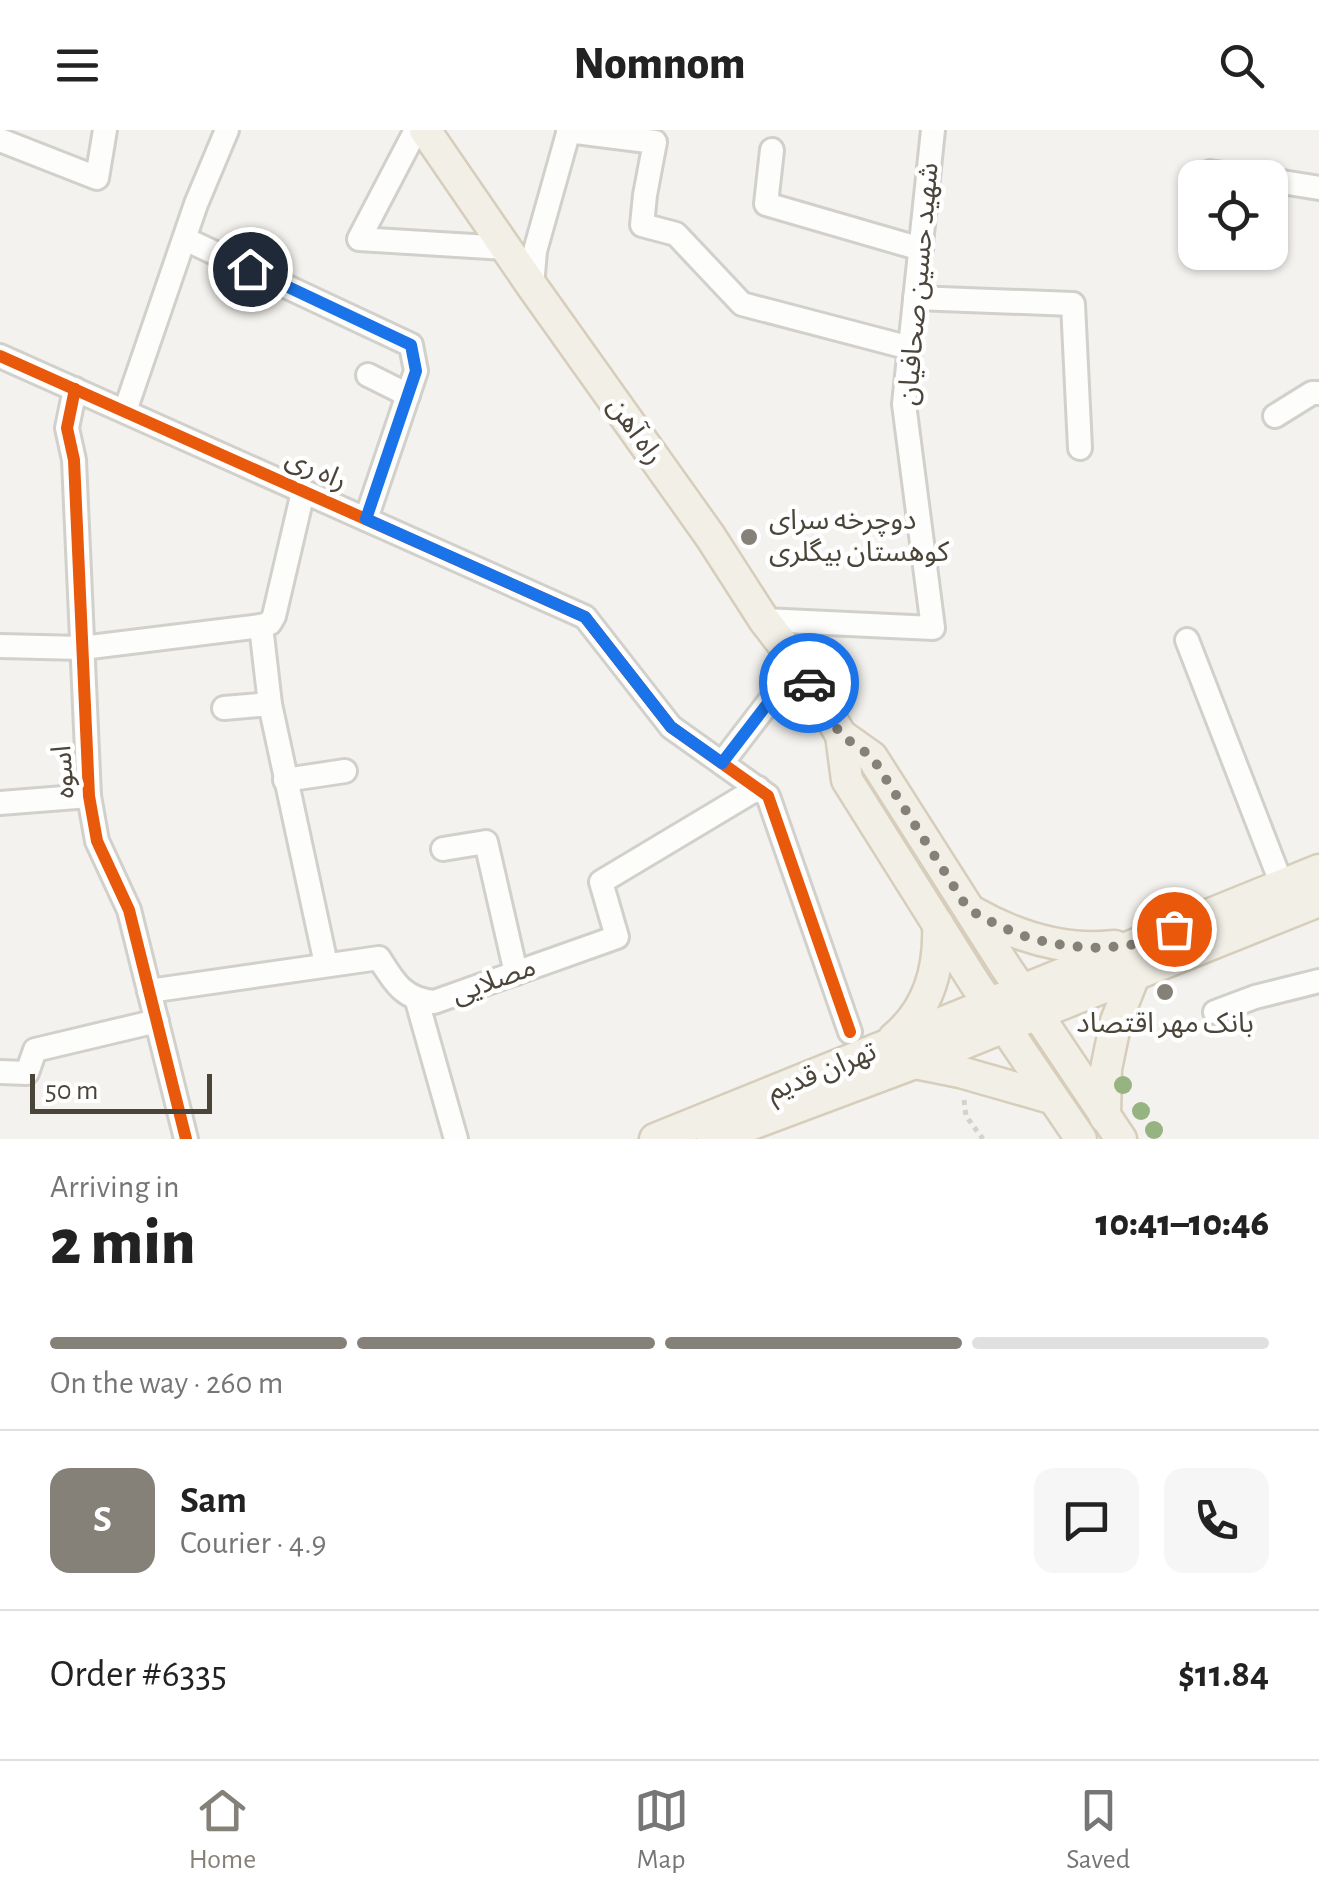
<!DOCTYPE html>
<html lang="en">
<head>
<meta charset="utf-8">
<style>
	body { margin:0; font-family:"Alegreya Sans","Noto Sans Arabic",sans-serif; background:#f6f6f6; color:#222; height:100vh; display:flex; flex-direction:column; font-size:38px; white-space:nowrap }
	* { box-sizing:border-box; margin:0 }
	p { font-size:32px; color:#767676 }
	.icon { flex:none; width:55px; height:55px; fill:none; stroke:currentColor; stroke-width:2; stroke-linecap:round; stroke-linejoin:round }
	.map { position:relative; height:1009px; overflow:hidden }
	.panel { display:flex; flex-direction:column; background:#fff; flex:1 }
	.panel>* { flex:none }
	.buttons { position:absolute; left:1178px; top:30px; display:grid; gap:20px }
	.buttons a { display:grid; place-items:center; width:110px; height:110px; border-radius:20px; background:#fff; box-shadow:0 2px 8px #0004; font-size:50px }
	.scale { position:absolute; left:30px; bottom:25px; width:182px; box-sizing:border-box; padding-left:10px; border:5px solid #4b4439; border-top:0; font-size:28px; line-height:35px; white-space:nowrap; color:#4b4439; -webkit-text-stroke:8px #fff; paint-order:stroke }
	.pin { position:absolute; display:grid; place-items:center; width:85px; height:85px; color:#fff; margin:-42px; border:5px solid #fff; border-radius:50%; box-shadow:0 2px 10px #0007 }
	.courier { position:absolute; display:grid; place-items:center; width:100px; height:100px; margin:-50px; border:8px solid #1a73e8; border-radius:50%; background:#fff; color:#222; box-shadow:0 2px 12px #0007 }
	.summary em { font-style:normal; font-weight:800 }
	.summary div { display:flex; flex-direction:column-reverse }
	.summary { display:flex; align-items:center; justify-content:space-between; height:170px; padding:0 50px }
	h1 { font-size:65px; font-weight:800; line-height:75px }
	.bar { display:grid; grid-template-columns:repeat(4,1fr); gap:15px 10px; align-content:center; height:120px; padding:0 50px }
	.bar i { height:12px; border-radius:8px; background:#e0e0e0 }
	.bar .active { background:#868178 }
	.bar p { grid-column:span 4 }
	.line { display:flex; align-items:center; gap:25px; padding:0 50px; border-top:2px solid #e0e0e0 }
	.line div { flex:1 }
	.round { display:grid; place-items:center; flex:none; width:105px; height:105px; border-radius:20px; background:#f6f6f6 }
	header { display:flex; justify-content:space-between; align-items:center; height:130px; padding:0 50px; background:#fff; font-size:45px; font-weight:800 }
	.dock { display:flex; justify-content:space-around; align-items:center; height:140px; border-top:2px solid #e0e0e0; background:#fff; font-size:28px; color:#767676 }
	.dock a { display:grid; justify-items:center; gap:5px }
	.dock .active { color:#868178 }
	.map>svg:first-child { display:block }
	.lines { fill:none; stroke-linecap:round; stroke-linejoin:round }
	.minor-casing { stroke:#d2d0cb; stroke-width:28 }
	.major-casing { stroke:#d6cebb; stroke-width:35 }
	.path { stroke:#d3d2cc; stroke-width:5; stroke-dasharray:5 5; stroke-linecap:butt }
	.minor { stroke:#fdfdfc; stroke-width:22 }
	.major { stroke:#f2efe6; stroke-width:30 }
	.cycleway-casing { stroke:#fff; stroke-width:19 }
	.cycleway { stroke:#e8590c; stroke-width:12 }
	.tree { fill:#96b382 }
	.done { stroke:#868178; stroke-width:10; stroke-dasharray:0 18 }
	.route { stroke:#1a73e8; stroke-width:12 }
	.poi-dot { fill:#868178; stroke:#fff; stroke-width:4 }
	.labels { text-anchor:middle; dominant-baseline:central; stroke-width:9; stroke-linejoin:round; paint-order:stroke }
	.street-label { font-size:28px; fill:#4b4439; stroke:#fff }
	.poi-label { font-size:28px; fill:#4b4439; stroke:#fff; text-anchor:start }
</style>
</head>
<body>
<header><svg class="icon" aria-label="menu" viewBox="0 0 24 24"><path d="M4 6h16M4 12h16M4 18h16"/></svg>Nomnom<svg class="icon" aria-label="search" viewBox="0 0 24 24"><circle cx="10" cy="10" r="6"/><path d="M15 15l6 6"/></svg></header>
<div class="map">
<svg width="1319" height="1009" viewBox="0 0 1319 1009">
	<rect width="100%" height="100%" fill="#f4f2ee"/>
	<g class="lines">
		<defs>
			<g id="minor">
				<polyline points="416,0 359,109 505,118"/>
				<polyline points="568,1 655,12 645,65 642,95 676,104 742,174 910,218"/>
				<polyline points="0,10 97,48 105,0"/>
				<polyline points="772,20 766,74 921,119"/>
				<polyline points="1210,42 1249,48"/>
				<polyline points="1270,50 1319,58"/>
				<polyline points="185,109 411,215 416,241 366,389"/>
				<polyline points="532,156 535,121 569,0"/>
				<polyline points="915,168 1073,174 1080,318"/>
				<polyline points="0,226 585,487 671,597 768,666 850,902"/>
				<polyline points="368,245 408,265"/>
				<polyline points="75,259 67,298 74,330 89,666 97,711 129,780 186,1009"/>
				<polyline points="125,281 196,74 227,0"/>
				<polyline points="1275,286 1312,263 1319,263"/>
				<polyline points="303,362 274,486 270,493 261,496 270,574 326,834"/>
				<polyline points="764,490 933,498 904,274 933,0"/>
				<polyline points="1187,510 1282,755"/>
				<polyline points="0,516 82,518 261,496"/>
				<polyline points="224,578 270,574"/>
				<polyline points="722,633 798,534"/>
				<polyline points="285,650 345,641"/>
				<polyline points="0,673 89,666"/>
				<polyline points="443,719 486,712 516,843"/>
				<path d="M149 861 379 828C394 852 403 869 434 872L617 807 601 752 758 658"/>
				<polyline points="417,871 456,1009"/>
				<polyline points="1215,882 1255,867 1319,851"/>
				<polyline points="0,942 27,943 35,920 157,891"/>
			</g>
			<g id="major">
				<polyline points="425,0 532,156 710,406 764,490 798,534 841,605 872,627 1005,836 1121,1009"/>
				<polyline points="841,605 847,650 974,852 1081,1009"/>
				<path d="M973 782C1017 807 1064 822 1115 816"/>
				<path d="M894 908C929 879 940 838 938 794"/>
				<polyline points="915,933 960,942 1051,968"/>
				<polyline points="1105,987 1106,939 1116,891 1134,846"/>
				<polyline points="655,1009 1319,740"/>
				<polyline points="712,1009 915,933 1319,771"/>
			</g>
		</defs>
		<use href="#minor" class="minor-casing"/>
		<use href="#major" class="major-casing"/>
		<polyline class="path" points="964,970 966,986 983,1009"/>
		<use href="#minor" class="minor"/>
		<use href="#major" class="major"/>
		<defs>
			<g id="cycleway">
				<polyline points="0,226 585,487 671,597 768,666 850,902"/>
				<polyline points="75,259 67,298 74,330 89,666 97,711 129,780 186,1009"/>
			</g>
		</defs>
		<use href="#cycleway" class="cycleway-casing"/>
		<use href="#cycleway" class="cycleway"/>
	</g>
	<g class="tree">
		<circle cx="1123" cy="955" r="9"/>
		<circle cx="1141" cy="981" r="9"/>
		<circle cx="1154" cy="1000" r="9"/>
	</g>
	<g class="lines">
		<polyline class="done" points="809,553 841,605 872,627 968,779 999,796 1032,809 1067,816 1102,818 1138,814 1174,799"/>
		<polyline class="route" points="250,139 411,215 416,241 366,389 585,487 671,597 722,633 798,534 809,553"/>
	</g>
	<g class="poi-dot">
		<circle cx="749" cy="407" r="10"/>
		<circle cx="1165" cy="862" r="10"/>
	</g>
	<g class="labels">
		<g class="street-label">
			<text transform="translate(919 154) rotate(-85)">شهید حسین صحافیان</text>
			<text transform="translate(635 301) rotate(55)">راه آهن</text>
			<text transform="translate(316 340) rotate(24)">راه ری</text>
			<text transform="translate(64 642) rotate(-94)">اسوه</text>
			<text transform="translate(494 851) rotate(-20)">مصلایی</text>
			<text transform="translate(822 942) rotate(-22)">تهران قدیم</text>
		</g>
		<g class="poi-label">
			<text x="769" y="391">دوچرخه سرای<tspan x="769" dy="32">کوهستان بیگلری</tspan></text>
			<text x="1165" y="894" text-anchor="middle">بانک مهر اقتصاد</text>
		</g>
	</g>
</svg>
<div class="buttons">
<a><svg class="icon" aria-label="locate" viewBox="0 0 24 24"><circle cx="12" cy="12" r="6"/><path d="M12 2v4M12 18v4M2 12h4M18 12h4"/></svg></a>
</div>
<div class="scale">50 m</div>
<div class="pin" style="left:1174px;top:799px;background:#ea580c"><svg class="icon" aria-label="bag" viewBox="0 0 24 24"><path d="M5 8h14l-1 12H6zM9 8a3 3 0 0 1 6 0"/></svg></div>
<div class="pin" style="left:250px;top:139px;background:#1f2937"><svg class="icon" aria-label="home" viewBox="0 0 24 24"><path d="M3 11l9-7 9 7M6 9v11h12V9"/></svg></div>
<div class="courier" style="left:809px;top:553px"><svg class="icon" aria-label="car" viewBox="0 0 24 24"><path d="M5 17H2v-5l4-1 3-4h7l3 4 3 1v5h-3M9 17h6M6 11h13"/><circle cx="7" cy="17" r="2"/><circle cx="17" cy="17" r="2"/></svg></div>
</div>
<section class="panel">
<div class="summary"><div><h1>2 min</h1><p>Arriving in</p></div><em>10:41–10:46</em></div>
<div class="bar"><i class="active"></i><i class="active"></i><i class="active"></i><i></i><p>On the way · 260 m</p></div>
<div class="line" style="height:180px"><b class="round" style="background:#868178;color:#fff">S</b><div><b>Sam</b><p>Courier · 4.9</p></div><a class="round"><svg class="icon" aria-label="chat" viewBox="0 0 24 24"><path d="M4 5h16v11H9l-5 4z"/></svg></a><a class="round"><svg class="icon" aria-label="phone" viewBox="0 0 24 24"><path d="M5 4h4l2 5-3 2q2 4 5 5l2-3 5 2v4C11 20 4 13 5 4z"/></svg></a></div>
<div class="line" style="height:130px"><div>Order #6335</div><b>$11.84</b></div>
</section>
<nav class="dock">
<a class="active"><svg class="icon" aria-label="home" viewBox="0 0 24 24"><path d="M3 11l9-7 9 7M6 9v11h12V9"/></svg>Home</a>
<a><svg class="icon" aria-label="map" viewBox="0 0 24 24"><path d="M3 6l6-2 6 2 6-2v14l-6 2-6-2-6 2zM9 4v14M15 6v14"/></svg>Map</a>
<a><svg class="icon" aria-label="saved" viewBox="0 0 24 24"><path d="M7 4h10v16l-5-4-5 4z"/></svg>Saved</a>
</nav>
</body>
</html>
